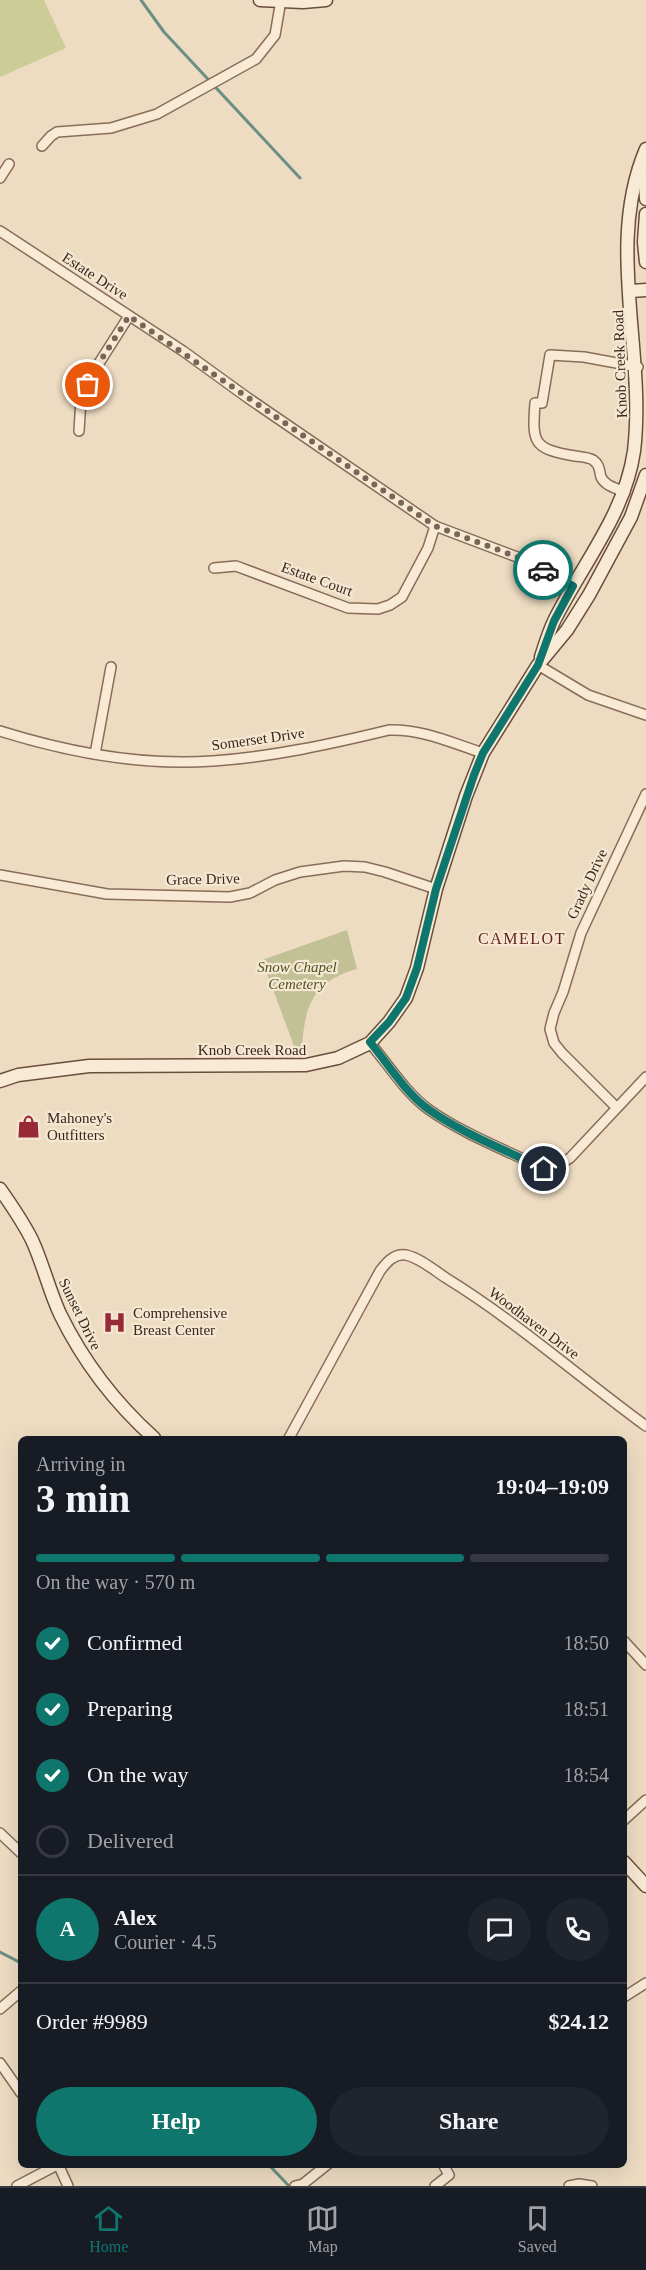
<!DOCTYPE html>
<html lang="en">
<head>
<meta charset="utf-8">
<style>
	body { margin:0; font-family:Georgia,serif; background:#20242c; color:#f1f3f6; height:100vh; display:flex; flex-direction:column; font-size:22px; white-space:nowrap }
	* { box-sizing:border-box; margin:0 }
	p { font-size:20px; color:#9ea1a6 }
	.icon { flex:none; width:33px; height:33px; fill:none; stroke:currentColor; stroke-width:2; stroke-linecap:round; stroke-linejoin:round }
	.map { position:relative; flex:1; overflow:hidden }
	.details { position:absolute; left:18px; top:1436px; width:609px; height:732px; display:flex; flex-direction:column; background:#171b24; border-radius:9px; box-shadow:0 6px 24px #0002 }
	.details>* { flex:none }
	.pin { position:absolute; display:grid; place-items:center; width:51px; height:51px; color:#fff; margin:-26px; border:3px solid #fff; border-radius:50%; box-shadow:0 2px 6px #0007 }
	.courier { position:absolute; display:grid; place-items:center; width:60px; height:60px; margin:-30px; border:4px solid #0f766e; border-radius:50%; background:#fff; color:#222; box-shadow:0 2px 8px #0007 }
	.summary em { font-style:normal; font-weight:700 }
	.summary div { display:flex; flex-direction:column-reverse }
	.summary { display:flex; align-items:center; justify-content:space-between; height:102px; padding:0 18px }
	h1 { font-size:39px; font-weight:700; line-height:45px }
	.bar { display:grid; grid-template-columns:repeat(4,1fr); gap:9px 6px; align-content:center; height:72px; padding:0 18px }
	.bar i { height:8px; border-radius:4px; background:#363941 }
	.bar .active { background:#0f766e }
	.bar p { grid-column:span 4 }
	.line { display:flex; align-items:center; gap:15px; padding:0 18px; border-top:2px solid #363941 }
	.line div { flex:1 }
	.round { display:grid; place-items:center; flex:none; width:63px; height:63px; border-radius:32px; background:#20242c }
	ol { padding:0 18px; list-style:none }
	li { display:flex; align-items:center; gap:18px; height:66px }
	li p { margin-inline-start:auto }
	li .icon { padding:6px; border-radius:50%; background:#0f766e; color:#fff; stroke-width:4 }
	li:last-child { color:#9ea1a6 }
	li i { width:33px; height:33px; border:3px solid #363941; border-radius:50% }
	.cta { display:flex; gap:12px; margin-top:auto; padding:12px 18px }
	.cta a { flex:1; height:69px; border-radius:36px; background:#0f766e; color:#fff; font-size:24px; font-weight:700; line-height:69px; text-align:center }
	.cta a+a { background:#20242c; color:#f1f3f6 }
	.tabs { display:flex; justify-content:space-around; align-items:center; height:84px; border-top:2px solid #363941; background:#171b24; font-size:16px; color:#9ea1a6 }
	.tabs a { display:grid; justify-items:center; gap:3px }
	.tabs .active { color:#0f766e }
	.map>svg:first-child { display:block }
	.green { fill:#cccc96 }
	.cemetery { fill:#c1c195 }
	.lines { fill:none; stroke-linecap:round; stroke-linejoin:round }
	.stream { stroke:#6b8f82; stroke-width:3 }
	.street-casing { stroke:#886d59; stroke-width:12 }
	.secondary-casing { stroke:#6a4e3c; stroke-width:15 }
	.street { stroke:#f9ead5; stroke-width:9 }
	.secondary { stroke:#f9ead5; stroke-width:12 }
	.done { stroke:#786657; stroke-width:6; stroke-dasharray:0 10.8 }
	.route { stroke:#0f766e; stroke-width:8 }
	.labels { text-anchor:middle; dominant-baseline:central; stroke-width:4.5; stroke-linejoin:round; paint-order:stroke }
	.street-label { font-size:15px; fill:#38271d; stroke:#f6e7d2 }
	.park-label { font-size:15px; font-style:italic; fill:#4e5424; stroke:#f6e7d2 }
	.poi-label { font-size:15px; fill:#38271d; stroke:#f6e7d2; text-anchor:start }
	.neighbourhood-label { font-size:16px; letter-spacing:1.5px; fill:#65231d; stroke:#f6e7d2 }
</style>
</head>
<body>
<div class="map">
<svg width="646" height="2186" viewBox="0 0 646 2186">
	<rect width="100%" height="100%" fill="#eedcc2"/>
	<polygon class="green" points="0,0 44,0 66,48 0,77"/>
	<path class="cemetery" d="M347 930 357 969C312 981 304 1008 302 1050L297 1054 262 960Z"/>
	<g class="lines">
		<g class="stream">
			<polyline points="141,0 164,32 300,178"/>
			<polyline points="0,1952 21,1963"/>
			<polyline points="268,2164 289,2186"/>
		</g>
		<defs>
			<g id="street">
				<polyline points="42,146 51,136 57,132 111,128 157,114 256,59 275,35 281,0"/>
				<polyline points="0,178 9,164"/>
				<polyline points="0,231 183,351 248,398 435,526 525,560 573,586"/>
				<polyline points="79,431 81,399 94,371 129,316"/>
				<path d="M625 492C616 488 605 486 601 477 599 470 600 465 593 460 588 457 581 457 575 456 533 449 532 443 535 403H542L550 355 584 357 638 367"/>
				<polyline points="214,568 236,566 348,608 378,609 390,605 402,597 428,548 435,526"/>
				<polyline points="538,665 588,695 646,715"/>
				<path d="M0 731C67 752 142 766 213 761 272 757 331 744 389 730 423 729 452 743 483 753"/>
				<polyline points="95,754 111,667"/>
				<polyline points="0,875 107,894 230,897 250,893 275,880 300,872 344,866 365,867 385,872 436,889"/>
				<path d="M370 1043C388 1064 405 1092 428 1109 463 1134 506 1150 544 1169L555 1167 570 1158 646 1077"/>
				<polyline points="616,1107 562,1053 554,1043 550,1029 554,1013 563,992 581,933 646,794"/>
				<path d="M289 1438 380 1271C386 1263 394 1253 406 1255 420 1258 434 1270 446 1278 516 1321 579 1377 646 1426"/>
				<polyline points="624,1641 646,1665"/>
				<polyline points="624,1820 646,1800"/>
				<polyline points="0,1833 21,1853"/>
				<polyline points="624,1997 646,1983"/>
				<polyline points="0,2009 21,1991"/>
				<polyline points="0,2063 21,2093"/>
				<polyline points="58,2164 68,2186"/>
				<polyline points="17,2186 59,2164"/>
				<polyline points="295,2186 303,2184 328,2164"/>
				<polyline points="435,2186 449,2175 443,2164"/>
				<polyline points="569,2186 579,2184 592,2186"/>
			</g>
			<g id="secondary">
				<polyline points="260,0 303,2 326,0"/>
				<polyline points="642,168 639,169 645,182 646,199"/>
				<polyline points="646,214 644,242 646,262"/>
				<polyline points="631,291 646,290"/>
				<path d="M541 657C545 644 549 631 555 619 583 563 625 514 634 451 646 351 605 245 646 149"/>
				<polyline points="0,1081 18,1075 89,1066 306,1065 338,1058 370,1043 389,1022 406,998 417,968 436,889 466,796 483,753 538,665 567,630 589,595 631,517 646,475"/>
				<path d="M0 1189C12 1206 23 1222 32 1240 43 1264 49 1290 60 1314 83 1361 115 1403 154 1438"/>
				<polyline points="624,1862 646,1886"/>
			</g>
		</defs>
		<use href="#street" class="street-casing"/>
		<use href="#secondary" class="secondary-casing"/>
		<use href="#street" class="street"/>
		<use href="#secondary" class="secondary"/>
	</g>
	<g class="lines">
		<polyline class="done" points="88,385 94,371 129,316 435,526 525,560 543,570"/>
		<path class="route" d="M543 570 573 586 554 621 538 665 483 753 474 775 436 889 417 968 406 998 389 1022 370 1042C388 1064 405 1092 428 1109 463 1134 506 1150 544 1169"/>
	</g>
	<defs>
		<symbol id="shop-bare" viewBox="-9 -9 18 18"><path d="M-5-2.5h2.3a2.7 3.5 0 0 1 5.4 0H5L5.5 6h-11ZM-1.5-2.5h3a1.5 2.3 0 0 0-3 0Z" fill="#982937" stroke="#f6e7d2" stroke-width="2.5" paint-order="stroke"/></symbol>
		<symbol id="hospital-bare" viewBox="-9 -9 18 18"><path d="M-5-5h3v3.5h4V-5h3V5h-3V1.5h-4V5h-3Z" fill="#982937" stroke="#f6e7d2" stroke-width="2.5" paint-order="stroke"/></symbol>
	</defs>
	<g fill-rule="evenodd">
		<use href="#shop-bare" x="12" y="1110" width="33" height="33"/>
		<use href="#hospital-bare" x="98" y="1306" width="33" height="33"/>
	</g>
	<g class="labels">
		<g class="street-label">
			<text transform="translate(95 276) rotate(33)">Estate Drive</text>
			<text transform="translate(620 364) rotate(-92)">Knob Creek Road</text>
			<text transform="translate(317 579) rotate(20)">Estate Court</text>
			<text transform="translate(258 739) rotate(-8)">Somerset Drive</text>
			<text transform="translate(203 879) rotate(-1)">Grace Drive</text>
			<text transform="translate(587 884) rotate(-65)">Grady Drive</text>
			<text x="252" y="1050">Knob Creek Road</text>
			<text transform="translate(80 1314) rotate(64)">Sunset Drive</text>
			<text transform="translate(534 1323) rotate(37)">Woodhaven Drive</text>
		</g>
		<g class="park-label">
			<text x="297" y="967">Snow Chapel<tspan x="297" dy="17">Cemetery</tspan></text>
		</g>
		<g class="poi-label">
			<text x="47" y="1118">Mahoney's<tspan x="47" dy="17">Outfitters</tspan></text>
			<text x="133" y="1313">Comprehensive<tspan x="133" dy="17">Breast Center</tspan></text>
		</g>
		<g class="neighbourhood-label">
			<text x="522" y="938">CAMELOT</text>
		</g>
	</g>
</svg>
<div class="pin" style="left:88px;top:385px;background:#ea580c"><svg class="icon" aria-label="bag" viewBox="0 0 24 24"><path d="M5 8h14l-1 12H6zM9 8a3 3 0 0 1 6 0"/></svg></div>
<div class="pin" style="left:544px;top:1169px;background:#1f2937"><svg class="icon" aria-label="home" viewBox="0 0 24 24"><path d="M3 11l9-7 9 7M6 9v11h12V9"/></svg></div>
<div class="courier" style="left:543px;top:570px"><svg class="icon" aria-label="car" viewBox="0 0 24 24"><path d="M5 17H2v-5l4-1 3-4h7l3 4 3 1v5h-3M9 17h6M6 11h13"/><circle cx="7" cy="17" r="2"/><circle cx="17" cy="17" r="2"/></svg></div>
<section class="details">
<div class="summary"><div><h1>3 min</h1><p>Arriving in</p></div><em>19:04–19:09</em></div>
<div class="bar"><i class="active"></i><i class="active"></i><i class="active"></i><i></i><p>On the way · 570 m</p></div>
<ol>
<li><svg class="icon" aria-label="check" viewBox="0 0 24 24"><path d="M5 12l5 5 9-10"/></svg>Confirmed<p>18:50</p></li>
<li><svg class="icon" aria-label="check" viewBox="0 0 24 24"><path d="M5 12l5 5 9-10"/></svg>Preparing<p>18:51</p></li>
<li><svg class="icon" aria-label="check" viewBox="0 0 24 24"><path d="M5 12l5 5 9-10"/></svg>On the way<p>18:54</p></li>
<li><i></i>Delivered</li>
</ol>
<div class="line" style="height:108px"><b class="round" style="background:#0f766e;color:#fff">A</b><div><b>Alex</b><p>Courier · 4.5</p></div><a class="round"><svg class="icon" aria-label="chat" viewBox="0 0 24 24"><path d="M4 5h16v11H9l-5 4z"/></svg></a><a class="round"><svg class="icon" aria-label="phone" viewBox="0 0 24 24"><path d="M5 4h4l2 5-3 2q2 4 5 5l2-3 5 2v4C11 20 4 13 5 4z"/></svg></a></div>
<div class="line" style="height:78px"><div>Order #9989</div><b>$24.12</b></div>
<div class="cta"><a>Help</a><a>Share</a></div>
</section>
</div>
<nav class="tabs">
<a class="active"><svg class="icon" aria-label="home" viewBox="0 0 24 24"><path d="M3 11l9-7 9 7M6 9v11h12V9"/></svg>Home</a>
<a><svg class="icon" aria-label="map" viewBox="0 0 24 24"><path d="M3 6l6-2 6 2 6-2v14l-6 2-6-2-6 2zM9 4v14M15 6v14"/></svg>Map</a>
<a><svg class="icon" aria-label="saved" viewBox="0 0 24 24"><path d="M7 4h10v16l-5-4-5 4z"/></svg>Saved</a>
</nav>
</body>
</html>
